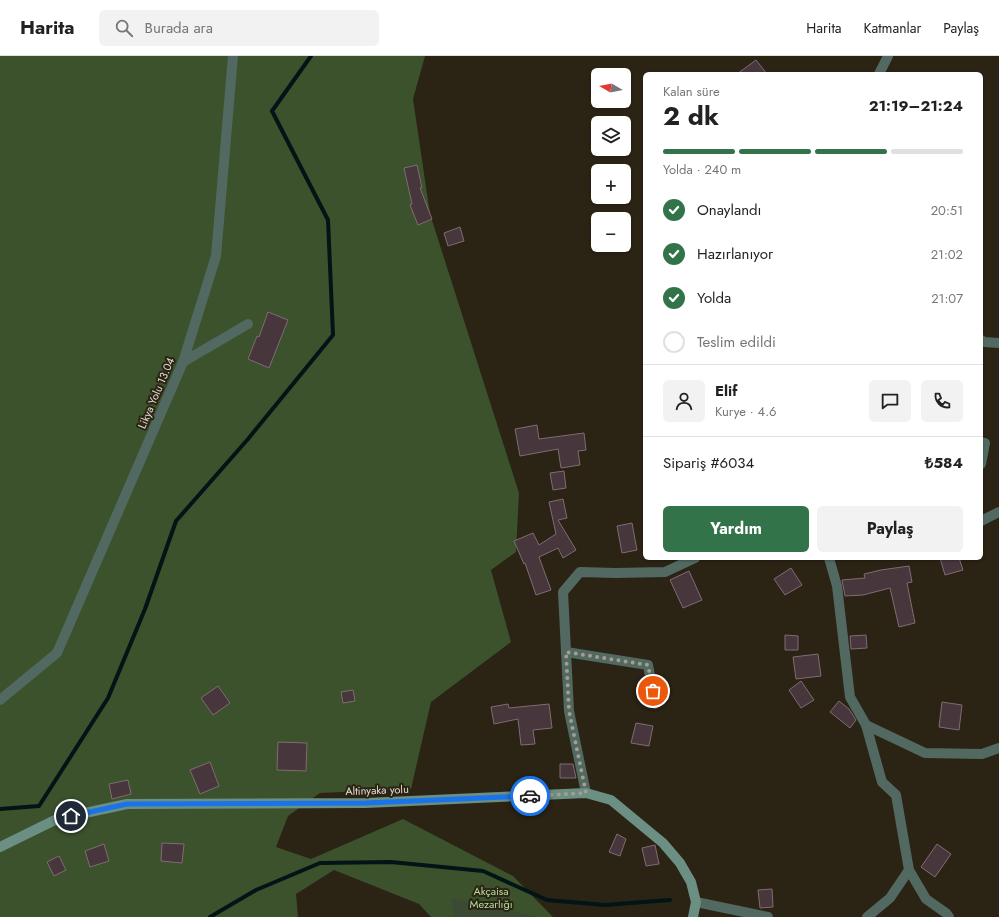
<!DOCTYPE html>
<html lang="tr">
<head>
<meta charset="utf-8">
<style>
	body { margin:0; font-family:Jost,sans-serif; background:#f2f2f2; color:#222; height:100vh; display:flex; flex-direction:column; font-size:15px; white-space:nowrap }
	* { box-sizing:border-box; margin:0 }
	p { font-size:13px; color:#767676 }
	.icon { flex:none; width:22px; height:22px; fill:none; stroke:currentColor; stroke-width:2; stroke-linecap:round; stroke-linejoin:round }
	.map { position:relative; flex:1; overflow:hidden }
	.side { position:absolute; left:643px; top:16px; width:340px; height:488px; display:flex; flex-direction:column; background:#fff; border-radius:6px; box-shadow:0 1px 3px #0004 }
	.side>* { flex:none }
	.needle { width:26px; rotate:279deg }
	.buttons { position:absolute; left:591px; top:12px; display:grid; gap:8px }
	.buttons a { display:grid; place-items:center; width:40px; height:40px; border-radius:6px; background:#fff; box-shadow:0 1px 3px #0004; font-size:20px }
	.pin { position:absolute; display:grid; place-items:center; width:34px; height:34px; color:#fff; margin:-17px; border:2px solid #fff; border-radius:50%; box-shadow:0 1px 4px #0007 }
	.courier { position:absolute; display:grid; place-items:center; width:40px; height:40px; margin:-20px; border:3px solid #1a73e8; border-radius:50%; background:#fff; color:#222; box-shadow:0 1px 5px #0007 }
	.overview em { font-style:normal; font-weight:700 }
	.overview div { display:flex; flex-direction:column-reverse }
	.overview { display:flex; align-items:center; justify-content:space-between; height:68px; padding:0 20px }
	h1 { font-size:26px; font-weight:700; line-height:30px }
	.bar { display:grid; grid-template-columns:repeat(4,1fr); gap:6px 4px; align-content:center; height:48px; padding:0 20px }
	.bar i { height:5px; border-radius:3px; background:#e0e0e0 }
	.bar .selected { background:#32734a }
	.bar p { grid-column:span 4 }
	.line { display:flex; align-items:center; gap:10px; padding:0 20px; border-top:1px solid #e0e0e0 }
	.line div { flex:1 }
	.round { display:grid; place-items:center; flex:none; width:42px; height:42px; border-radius:6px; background:#f2f2f2 }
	ol { padding:0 20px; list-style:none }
	li { display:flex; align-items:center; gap:12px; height:44px }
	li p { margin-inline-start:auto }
	li .icon { padding:4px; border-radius:50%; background:#32734a; color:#fff; stroke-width:4 }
	li:last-child { color:#767676 }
	li i { width:22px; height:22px; border:2px solid #e0e0e0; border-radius:50% }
	.primary-button { display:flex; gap:8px; margin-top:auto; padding:8px 20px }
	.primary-button a { flex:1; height:46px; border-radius:6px; background:#32734a; color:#fff; font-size:16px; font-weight:700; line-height:46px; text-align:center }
	.primary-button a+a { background:#f2f2f2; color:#222 }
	header { display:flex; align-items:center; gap:24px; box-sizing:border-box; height:56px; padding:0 20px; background:#fff; border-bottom:1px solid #e0e0e0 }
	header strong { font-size:19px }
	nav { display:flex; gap:22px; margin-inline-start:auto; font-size:14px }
	.search { width:280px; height:36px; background:#f2f2f2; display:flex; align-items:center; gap:10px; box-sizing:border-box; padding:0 14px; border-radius:6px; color:#767676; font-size:15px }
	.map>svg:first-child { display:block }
	.green { fill:#3c4a34 }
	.forest { fill:#3b522d }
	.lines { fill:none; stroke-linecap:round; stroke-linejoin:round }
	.stream { stroke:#021416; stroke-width:4 }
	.building { fill:#48363d; stroke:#806c73 }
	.street { stroke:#526961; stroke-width:10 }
	.secondary { stroke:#6b8f83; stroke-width:10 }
	.done { stroke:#a49e92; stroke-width:4; stroke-dasharray:0 7.2 }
	.route { stroke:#1a73e8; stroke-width:5 }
	.labels { text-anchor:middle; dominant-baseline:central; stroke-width:4; stroke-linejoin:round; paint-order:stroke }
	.street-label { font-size:11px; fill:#e5e0d6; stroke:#2b2314 }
	.park-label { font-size:11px; fill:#b5de9f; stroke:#2b2314 }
</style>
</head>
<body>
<header>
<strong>Harita</strong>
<div class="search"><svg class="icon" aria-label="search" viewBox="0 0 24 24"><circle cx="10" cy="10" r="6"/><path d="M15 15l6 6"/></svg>Burada ara</div>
<nav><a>Harita</a><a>Katmanlar</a><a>Paylaş</a></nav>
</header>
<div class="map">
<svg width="999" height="861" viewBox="0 0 999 861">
	<rect width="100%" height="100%" fill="#2b2314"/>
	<polygon class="green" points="430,824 552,861 443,861"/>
	<polygon class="forest" points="0,0 425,0 413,43 430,158 519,437 516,496 491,514 511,586 431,646 411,733 320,737 288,760 276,791 311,803 403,763 513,820 553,861 537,861 452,842 454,861 431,861 419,848 334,814 296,838 298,861 0,861"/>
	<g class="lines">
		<g class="stream">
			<polyline points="0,753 39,750 108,642 145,553 176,465 248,383 333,279 328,164 272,55 311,0"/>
			<polyline points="210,861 256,834 320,807 391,806 483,815 547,844 605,849 670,844"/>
		</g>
	</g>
	<g class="building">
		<polygon points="756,4 767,18 737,18"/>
		<polygon points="417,109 422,132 420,132 432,163 418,169 410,149 412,148 404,112"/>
		<polygon points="460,171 464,185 448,190 444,177"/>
		<polygon points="268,256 288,264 269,312 248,303 257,280 259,281"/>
		<polygon points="537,369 539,383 584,377 586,394 578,395 580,409 561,412 558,393 520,400 515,373"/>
		<polygon points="564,415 566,432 553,434 550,417"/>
		<polygon points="563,443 567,462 558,464 576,494 563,502 558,492 539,501 551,534 536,539 525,507 524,508 514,485 533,477 539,489 556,478 549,446"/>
		<polygon points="632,467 637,494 622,497 617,470"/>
		<polygon points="940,502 959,502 963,514 945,519"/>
		<polygon points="909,510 912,526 907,527 915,567 899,571 890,532 863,539 845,540 842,524 865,522 864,518 881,514"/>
		<polygon points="791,512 802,529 785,539 774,523"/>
		<polygon points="689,515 702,544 683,552 670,524"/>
		<polygon points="785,579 798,580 798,594 785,594"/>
		<polygon points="866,579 867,592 851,593 850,580"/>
		<polygon points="818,598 821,620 796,623 793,601"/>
		<polygon points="801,625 814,644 801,652 789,634"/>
		<polygon points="218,630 230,647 213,659 201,642"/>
		<polygon points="353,634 355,645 343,647 341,636"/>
		<polygon points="839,645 849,653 856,664 850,672 830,656"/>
		<polygon points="942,646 962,649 959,674 939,671"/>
		<polygon points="508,648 509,652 549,648 552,672 533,674 535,688 521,689 518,663 494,668 491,651"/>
		<polygon points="636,667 653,670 649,690 631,687"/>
		<polygon points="278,686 307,687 306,715 277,714"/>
		<polygon points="210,706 219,730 200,738 190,714"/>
		<polygon points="560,708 573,708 576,722 560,722"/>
		<polygon points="128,724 131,738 112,743 109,728"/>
		<polygon points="617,778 626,783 620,800 609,796"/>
		<polygon points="162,787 184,788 182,807 161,805"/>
		<polygon points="104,788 109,805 90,811 85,795"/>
		<polygon points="937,788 951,798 935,821 921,811"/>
		<polygon points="655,789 659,808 646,810 642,792"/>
		<polygon points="59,800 66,814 54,820 47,806"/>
		<polygon points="772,833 773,851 760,852 758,834"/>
	</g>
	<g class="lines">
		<g class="street">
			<polyline points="879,18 888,0"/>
			<polyline points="981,284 984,286 999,287"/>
			<polyline points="183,306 248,268"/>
			<polyline points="981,386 985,387 981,408"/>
			<polyline points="981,465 999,456"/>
			<polyline points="829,502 837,530 850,641 866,669 882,726 896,739 909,814 926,843 946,857 949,861"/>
			<polyline points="566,596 648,609 655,648"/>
			<polyline points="0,644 57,597 183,306 216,200 233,0"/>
			<polyline points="866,669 925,697 982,698 999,692"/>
			<polyline points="586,737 569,655 563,536 580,516 616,517 665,516 695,502"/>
			<polyline points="696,846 768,861"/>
			<polyline points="867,861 890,842 909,814"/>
		</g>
		<polyline class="secondary" points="0,791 57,763 127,748 366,747 586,737 611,744 663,787 680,807 691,826 696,846 693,861"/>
	</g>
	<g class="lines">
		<polyline class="done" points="530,740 586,737 569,655 566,596 648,609 653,635"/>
		<polyline class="route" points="71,760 127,748 366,747 530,740"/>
	</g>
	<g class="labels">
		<g class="street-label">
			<text transform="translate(156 337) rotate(-67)">Likya Yolu 13.04</text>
			<text transform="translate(377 734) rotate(-2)">Altinyaka yolu</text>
		</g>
		<g class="park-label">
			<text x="491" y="835">Akçaisa<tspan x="491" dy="13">Mezarlığı</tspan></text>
		</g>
	</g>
</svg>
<div class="buttons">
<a><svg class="needle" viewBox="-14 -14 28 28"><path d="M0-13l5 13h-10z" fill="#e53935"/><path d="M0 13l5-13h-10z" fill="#767676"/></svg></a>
<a><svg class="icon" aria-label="layers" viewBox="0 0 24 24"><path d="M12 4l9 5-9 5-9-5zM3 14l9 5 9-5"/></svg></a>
<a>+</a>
<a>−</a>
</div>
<div class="pin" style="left:653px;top:635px;background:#ea580c"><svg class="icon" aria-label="bag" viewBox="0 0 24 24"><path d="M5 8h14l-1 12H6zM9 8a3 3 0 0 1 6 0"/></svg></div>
<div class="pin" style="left:71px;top:760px;background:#1f2937"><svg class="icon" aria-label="home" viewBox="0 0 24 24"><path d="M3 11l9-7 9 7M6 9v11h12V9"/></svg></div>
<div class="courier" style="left:530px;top:740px"><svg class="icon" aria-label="car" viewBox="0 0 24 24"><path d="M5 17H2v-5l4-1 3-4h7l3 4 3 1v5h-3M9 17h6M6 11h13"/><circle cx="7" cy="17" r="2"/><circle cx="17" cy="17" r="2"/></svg></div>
<section class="side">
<div class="overview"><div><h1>2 dk</h1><p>Kalan süre</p></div><em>21:19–21:24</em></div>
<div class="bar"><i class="selected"></i><i class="selected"></i><i class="selected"></i><i></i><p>Yolda · 240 m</p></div>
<ol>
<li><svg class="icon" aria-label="check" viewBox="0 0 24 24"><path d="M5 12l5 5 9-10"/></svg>Onaylandı<p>20:51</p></li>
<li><svg class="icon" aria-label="check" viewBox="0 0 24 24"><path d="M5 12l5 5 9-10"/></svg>Hazırlanıyor<p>21:02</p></li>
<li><svg class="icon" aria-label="check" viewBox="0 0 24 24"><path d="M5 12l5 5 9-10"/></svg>Yolda<p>21:07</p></li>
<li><i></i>Teslim edildi</li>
</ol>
<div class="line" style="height:72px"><a class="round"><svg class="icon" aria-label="person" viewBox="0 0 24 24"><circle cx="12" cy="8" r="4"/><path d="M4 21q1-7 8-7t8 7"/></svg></a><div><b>Elif</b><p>Kurye · 4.6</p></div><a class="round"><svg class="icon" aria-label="chat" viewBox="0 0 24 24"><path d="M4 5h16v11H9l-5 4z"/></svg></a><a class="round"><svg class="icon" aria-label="phone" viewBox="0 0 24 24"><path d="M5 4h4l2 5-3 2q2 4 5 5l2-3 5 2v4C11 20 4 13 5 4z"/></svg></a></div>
<div class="line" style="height:52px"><div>Sipariş #6034</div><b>₺584</b></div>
<div class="primary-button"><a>Yardım</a><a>Paylaş</a></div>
</section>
</div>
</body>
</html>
